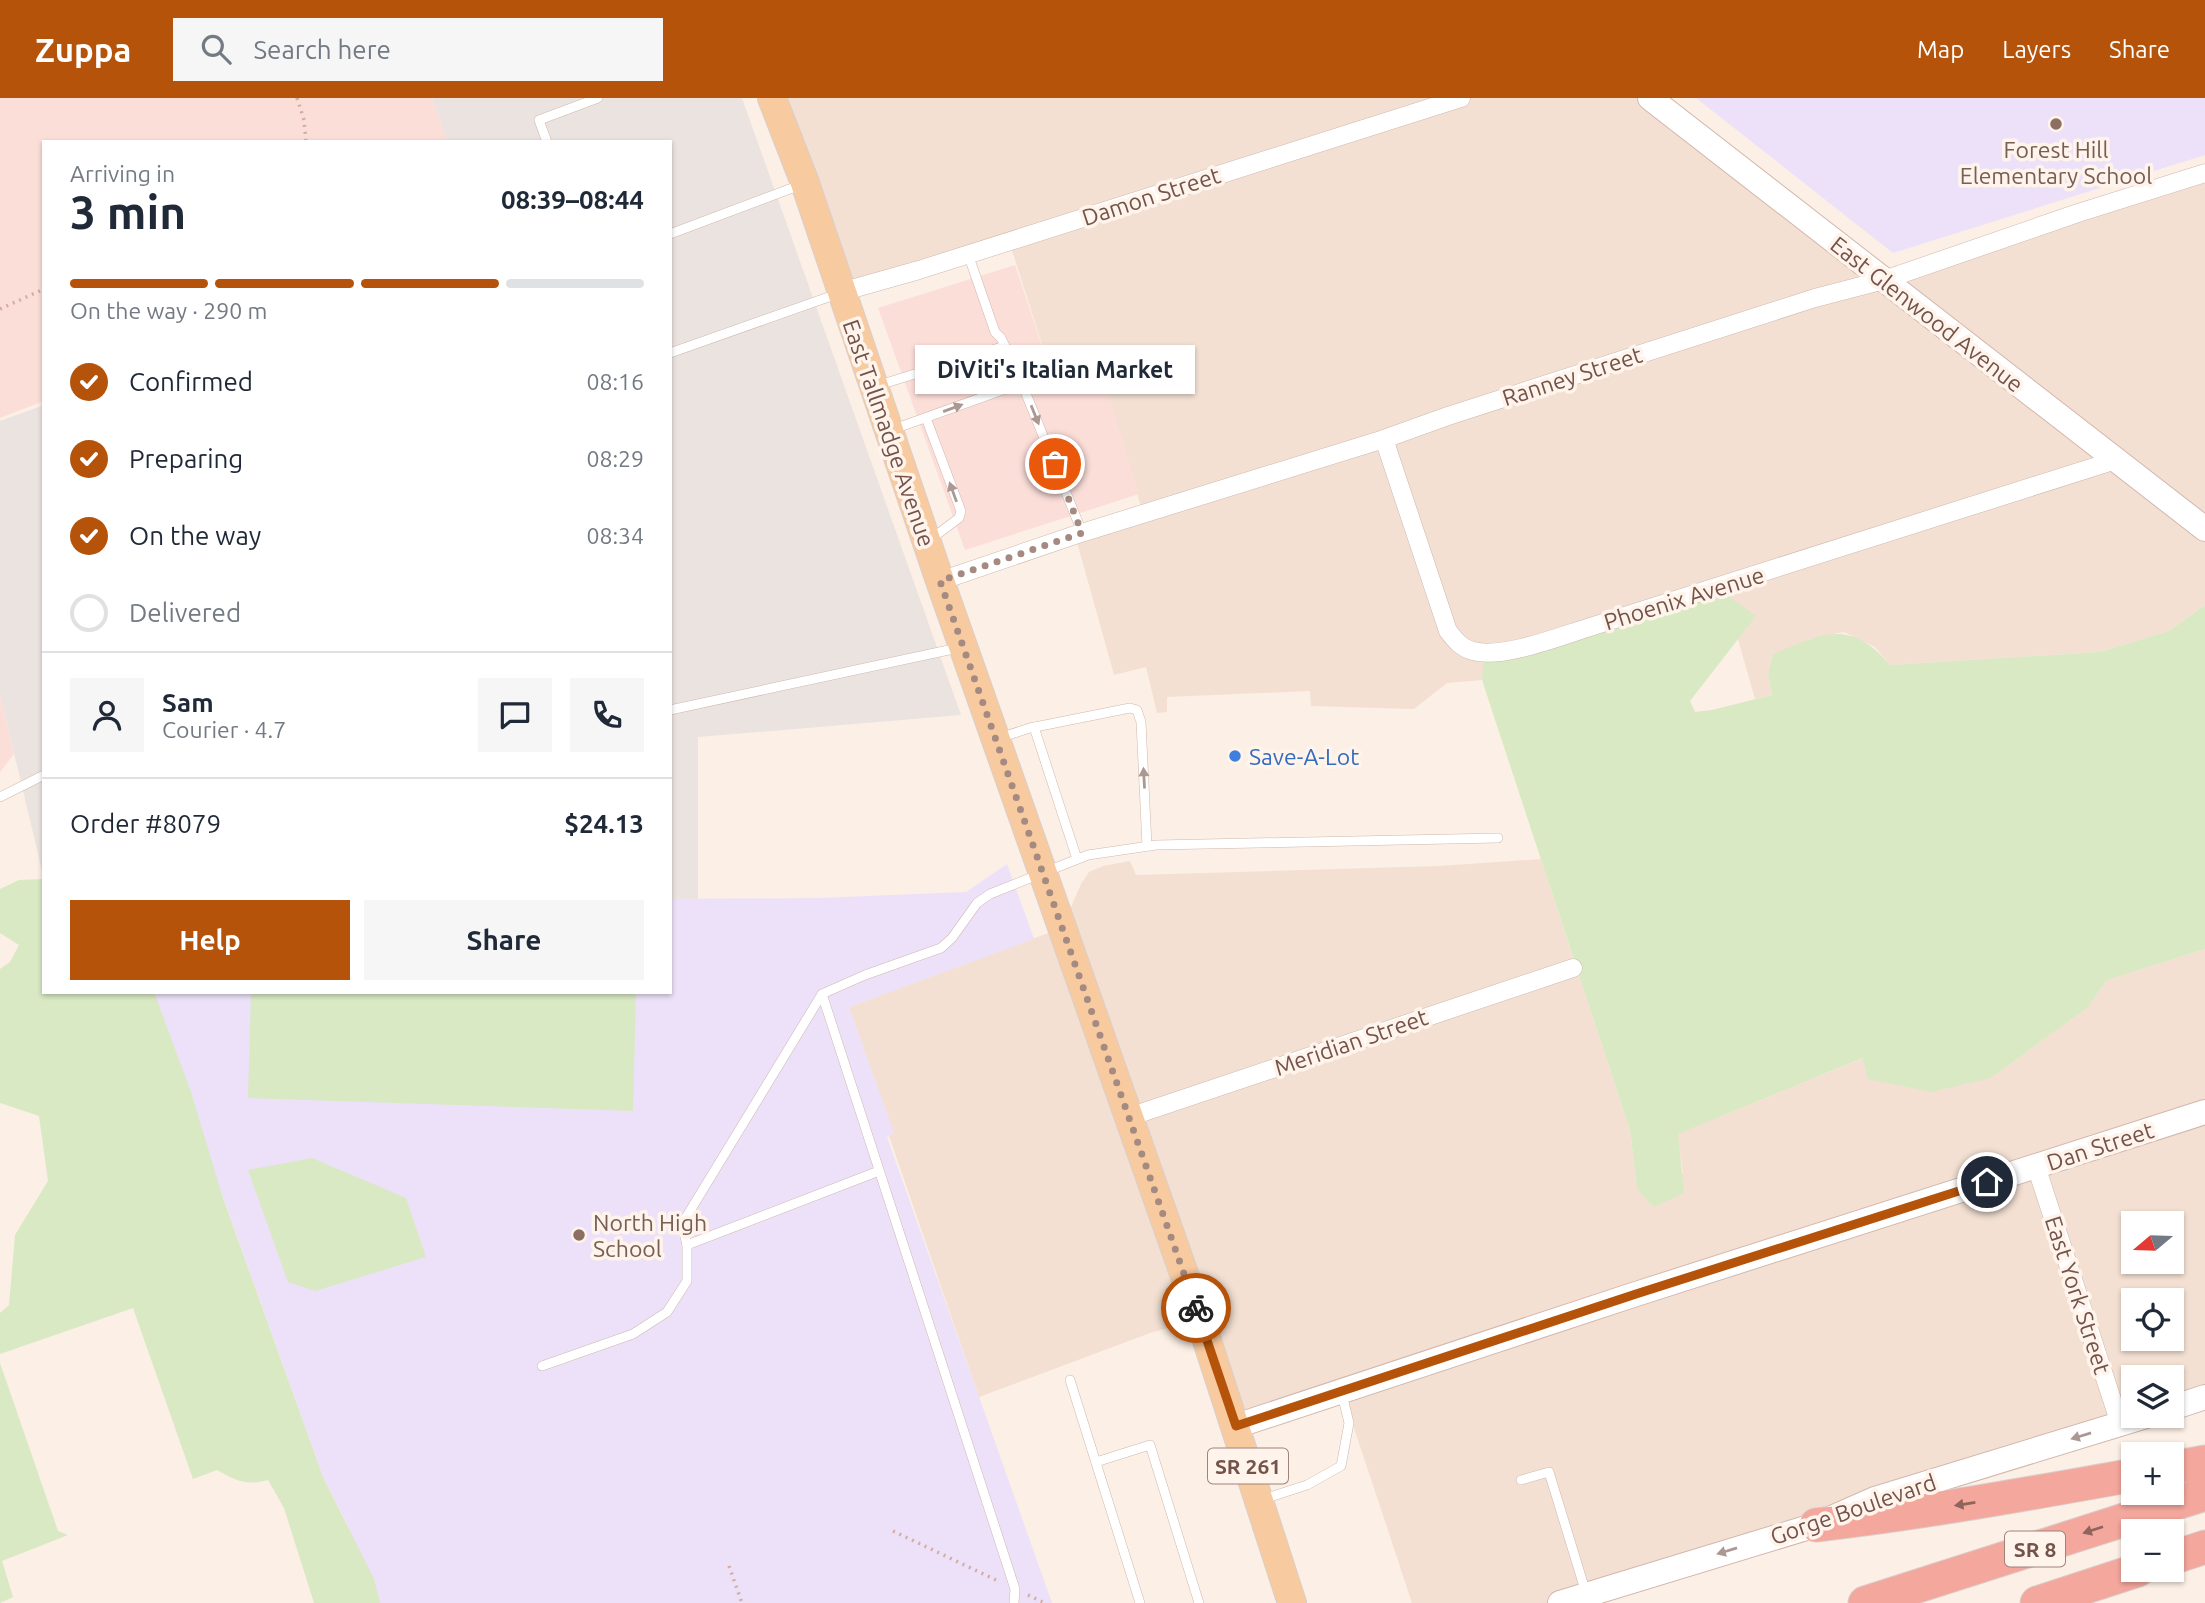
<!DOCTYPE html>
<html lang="en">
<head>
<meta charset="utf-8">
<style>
	body { margin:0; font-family:Ubuntu,sans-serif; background:#f6f6f7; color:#1f2937; height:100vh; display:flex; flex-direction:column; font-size:26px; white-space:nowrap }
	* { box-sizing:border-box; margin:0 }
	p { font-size:23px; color:#747a83 }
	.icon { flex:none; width:38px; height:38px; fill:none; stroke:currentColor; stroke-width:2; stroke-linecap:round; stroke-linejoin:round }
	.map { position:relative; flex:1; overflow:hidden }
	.details { position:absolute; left:42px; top:42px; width:630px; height:854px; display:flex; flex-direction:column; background:#fff; border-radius:0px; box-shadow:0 2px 5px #0004 }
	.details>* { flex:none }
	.needle { width:46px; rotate:251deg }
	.controls { position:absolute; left:2121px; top:1113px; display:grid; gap:14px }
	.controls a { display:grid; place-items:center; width:63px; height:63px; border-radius:0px; background:#fff; box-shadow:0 2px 5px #0004; font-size:35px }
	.pin { position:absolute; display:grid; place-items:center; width:60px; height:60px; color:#fff; margin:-30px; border:4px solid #fff; border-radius:50%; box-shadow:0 2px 7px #0007 }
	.courier { position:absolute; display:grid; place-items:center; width:70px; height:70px; margin:-35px; border:5px solid #b45309; border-radius:50%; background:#fff; color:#222; box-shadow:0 2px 9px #0007 }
	.bubble { position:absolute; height:49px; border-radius:0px; background:#fff; box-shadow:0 2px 5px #0004; font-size:23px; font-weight:700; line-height:49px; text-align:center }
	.headline em { font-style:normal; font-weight:700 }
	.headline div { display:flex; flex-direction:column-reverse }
	.headline { display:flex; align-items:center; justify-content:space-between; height:119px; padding:0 28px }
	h1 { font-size:46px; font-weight:700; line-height:52px }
	.bar { display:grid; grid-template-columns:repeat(4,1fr); gap:10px 7px; align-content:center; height:84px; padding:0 28px }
	.bar i { height:9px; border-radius:5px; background:#e0e1e3 }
	.bar .active { background:#b45309 }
	.bar p { grid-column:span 4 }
	.line { display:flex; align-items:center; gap:18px; padding:0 28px; border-top:2px solid #e0e1e3 }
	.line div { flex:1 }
	.round { display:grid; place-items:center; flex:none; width:74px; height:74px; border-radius:0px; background:#f6f6f7 }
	ol { padding:0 28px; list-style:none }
	li { display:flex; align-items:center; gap:21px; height:77px }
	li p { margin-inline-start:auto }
	li .icon { padding:7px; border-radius:50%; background:#b45309; color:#fff; stroke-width:4 }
	li:last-child { color:#747a83 }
	li i { width:38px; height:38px; border:4px solid #e0e1e3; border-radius:50% }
	.action { display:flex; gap:14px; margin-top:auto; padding:14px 28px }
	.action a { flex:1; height:80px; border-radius:0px; background:#b45309; color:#fff; font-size:28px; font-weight:700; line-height:80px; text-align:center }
	.action a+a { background:#f6f6f7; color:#1f2937 }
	header { display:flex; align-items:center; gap:42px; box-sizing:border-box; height:98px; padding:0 35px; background:#b45309; color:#fff }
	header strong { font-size:33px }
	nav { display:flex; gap:38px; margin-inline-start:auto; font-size:24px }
	.search { width:490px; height:63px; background:#f6f6f7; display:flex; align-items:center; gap:18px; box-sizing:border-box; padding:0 24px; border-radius:0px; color:#747a83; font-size:26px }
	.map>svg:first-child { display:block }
	.residential { fill:#f3e0d3; fill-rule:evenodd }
	.commercial { fill:#fcded9 }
	.industrial { fill:#ebe3df }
	.education { fill:#ece1f8 }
	.green { fill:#d8e9c3 }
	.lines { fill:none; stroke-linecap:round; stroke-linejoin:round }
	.lane-casing { stroke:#cfb8ae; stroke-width:10 }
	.street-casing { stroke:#cfb8ae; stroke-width:19 }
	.secondary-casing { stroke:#d2b7ac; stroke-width:26 }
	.primary-casing { stroke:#d8cfcd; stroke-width:30 }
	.highway-casing { stroke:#d8cfcd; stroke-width:35 }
	.path { stroke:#d5ada0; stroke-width:3.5; stroke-dasharray:2 5; stroke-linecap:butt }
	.lane { stroke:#fff; stroke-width:9 }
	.street { stroke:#fff; stroke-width:18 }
	.secondary { stroke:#fff; stroke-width:24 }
	.primary { stroke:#f8ca9f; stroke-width:28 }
	.highway { stroke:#f4a79d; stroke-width:33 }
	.oneway { fill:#ac9893 }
	.oneway2 { fill:#8e645b }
	.done { stroke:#a48a81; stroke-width:7; stroke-dasharray:0 12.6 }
	.route { stroke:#b45309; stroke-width:9 }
	.education-dot { fill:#8d6e63; stroke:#fff4eb; stroke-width:2.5 }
	.shop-dot { fill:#3f7fe0; stroke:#fff4eb; stroke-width:2.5 }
	.labels { text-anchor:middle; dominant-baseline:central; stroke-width:7; stroke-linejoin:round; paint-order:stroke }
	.shield { fill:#fff4eb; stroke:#9e837b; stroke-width:2 }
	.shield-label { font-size:21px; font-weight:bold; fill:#74534b }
	.education-label { font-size:23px; fill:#785e54; stroke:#fff4eb }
	.street-label { font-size:23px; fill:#74534b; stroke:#fff4eb }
	.shop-label { font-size:23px; fill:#366cbe; stroke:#fff4eb; text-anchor:start }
</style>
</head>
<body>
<header>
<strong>Zuppa</strong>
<div class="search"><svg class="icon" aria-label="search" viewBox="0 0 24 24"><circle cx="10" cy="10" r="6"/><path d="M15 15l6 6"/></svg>Search here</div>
<nav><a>Map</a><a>Layers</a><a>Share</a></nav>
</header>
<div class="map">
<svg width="2205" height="1505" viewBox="0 0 2205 1505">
	<rect width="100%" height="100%" fill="#fcefe5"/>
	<g class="residential">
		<polygon points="772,0 1650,0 1884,182 2205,75 2205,507 2169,533 2100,554 1890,567 1875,549 1844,534 1809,541 1773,556 1768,576 1772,597 1755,601 1723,489 1485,560 1482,582 1447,585 1414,611 1311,608 1310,593 1167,599 1167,614 1157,615 1146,569 1114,577 1075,437 1143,415 1101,277 1056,290 1009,143 841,194"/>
		<path d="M1541 761 1576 869 1574 870 1579 877 1630 1032 1637 1091 1683 1075 1677 1036 1864 960 1991 980 2087 910 2107 882 2205 851V1299L2172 1309V1279H2133V1318L1560 1505H1412L1342 1294 1236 1328 1200 1221 1150 1235 979 1299 889 1038 893 1034 849 909 1062 830 1081 786 1089 774 1103 768 1130 763 1136 777 1438 768ZM2133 1125H2172V1164H2133ZM2133 1202H2172V1241H2133Z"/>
	</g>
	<g class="commercial">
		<polygon points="0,0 432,0 447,44 44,44 44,303 0,320"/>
		<polygon points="1015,167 1056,290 1102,276 1139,396 965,452 878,210"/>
		<polygon points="0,596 14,656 0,674"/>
	</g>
	<g class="industrial">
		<polygon points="432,0 742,0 961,617 698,639 698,802 670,801 670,44 447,44"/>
		<polygon points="44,307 44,781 0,596 0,323"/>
	</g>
	<g class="education">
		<polygon points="1696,0 2205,0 2205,57 1893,155"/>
		<polygon points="1007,766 1034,841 849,909 894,1035 887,1039 1052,1505 369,1505 348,1428 323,1379 208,1057 143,894 670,894 670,801 819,800 966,794"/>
	</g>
	<g class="green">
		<path d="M1725 496 1756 518 1690 603 1695 614 1712 612 1772 597 1768 576 1773 556C1822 535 1851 520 1890 567L2100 554 2169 533 2205 507V851L2107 882 2087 910 1991 980 1931 994 1868 981 1863 960 1678 1036 1684 1095 1654 1109 1637 1091 1630 1032 1482 582 1484 560Z"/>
		<path d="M44 781V894H154L191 994 223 1100 323 1379 374 1481 380 1505H314L284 1410 268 1382C247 1388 237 1383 217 1372L193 1381 133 1210 0 1256V1215L9 1207 15 1137 48 1083 39 1018 0 1005V871L10 864 19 847 0 835V791L19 782Z"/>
		<polygon points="251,894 636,894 633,1013 248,1000"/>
		<polygon points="312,1060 406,1100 426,1159 315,1193 288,1184 248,1072"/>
		<polygon points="0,1265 58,1433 68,1437 2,1463 13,1499 0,1505"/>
	</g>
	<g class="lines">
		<defs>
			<g id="lane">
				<polyline points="547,44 539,22 598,0"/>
				<polyline points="670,136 803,86"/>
				<polyline points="968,156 995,234 1001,240 1016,271 1082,434"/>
				<polyline points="670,255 840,195"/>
				<polyline points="876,288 1005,248"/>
				<polyline points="926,320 961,413 959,420 931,441"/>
				<polyline points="894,331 1022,285"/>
				<polyline points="670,612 958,550"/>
				<polyline points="1034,629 1077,761"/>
				<polyline points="999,640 1030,630 1130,610 1137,612 1141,624 1147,748"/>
				<polyline points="0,699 44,677"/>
				<polyline points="822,896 682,1126 687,1147 879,1073"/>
				<polyline points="542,1268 633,1236 667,1214 687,1183 687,1147"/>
				<polyline points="1070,1282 1140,1505"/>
				<polyline points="1096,1364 1150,1347 1199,1505"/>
				<polyline points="1521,1382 1549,1374 1586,1495"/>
				<polyline points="1261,1402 1307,1387 1341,1368 1349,1325 1342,1296"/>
				<polyline points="1014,1505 1015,1491 822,896 865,877 941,850 952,840 977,805 990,796 1088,757 1156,747 1498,740"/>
			</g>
			<g id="street">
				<polyline points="841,194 919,172 1461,0"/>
				<path d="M1384 341 1448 533C1455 542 1461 550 1473 553 1502 561 1558 539 1587 530L2116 362"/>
				<polyline points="940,483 1075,437 1384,341 1448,318 1815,200 1884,182 2078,115 2205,75"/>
				<polyline points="1129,1019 1573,870"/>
				<polyline points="2036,1068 2120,1326"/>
			</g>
			<g id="secondary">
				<polyline points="1650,0 2205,431"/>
				<polyline points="2172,1310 2205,1299"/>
				<polyline points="1236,1328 1636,1196 2205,1014"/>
				<polyline points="1560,1505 1816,1427 1875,1401 2146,1318"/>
			</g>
			<polyline id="primary" points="772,0 805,85 940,483 1200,1221 1292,1505"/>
			<g id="highway">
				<polyline points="2172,1370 2205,1364"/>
				<path d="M1816 1427C1922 1415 2027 1396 2133 1377"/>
				<polyline points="2172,1460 2205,1449"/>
				<polyline points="1865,1505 2205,1396"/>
				<polyline points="2037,1505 2138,1472"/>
			</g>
		</defs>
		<use href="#lane" class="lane-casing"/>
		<use href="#street" class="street-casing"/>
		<use href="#secondary" class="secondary-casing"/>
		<use href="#primary" class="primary-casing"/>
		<use href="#highway" class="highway-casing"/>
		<g class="path">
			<polyline points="297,0 304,22 306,44"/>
			<polyline points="0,211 44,191"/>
			<polyline points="893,1433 996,1482"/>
			<polyline points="729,1468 742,1505"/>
			<polyline points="1028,1497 1045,1505"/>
		</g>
		<use href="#lane" class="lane"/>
		<use href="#street" class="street"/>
		<use href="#secondary" class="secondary"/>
		<use href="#primary" class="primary"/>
		<use href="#highway" class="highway"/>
	</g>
	<defs><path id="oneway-solid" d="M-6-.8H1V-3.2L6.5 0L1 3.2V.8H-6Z" transform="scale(1.75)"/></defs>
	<g class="oneway">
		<use href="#oneway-solid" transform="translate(953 310) rotate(-20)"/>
		<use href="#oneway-solid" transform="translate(1035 317) rotate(68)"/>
		<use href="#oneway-solid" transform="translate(953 394) rotate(-110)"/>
		<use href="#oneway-solid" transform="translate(1144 680) rotate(-93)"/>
		<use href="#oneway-solid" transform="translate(2081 1338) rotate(163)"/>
		<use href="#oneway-solid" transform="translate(1727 1453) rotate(163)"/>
	</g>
	<g class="oneway2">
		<use href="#oneway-solid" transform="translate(1965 1406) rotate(171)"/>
		<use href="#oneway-solid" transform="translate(2093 1432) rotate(162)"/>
	</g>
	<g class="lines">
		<polyline class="done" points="1055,366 1082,435 940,483 1196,1210"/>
		<polyline class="route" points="1196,1210 1236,1328 1636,1196 1987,1084"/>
	</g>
	<g class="education-dot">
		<circle cx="2056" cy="26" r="7"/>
		<circle cx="579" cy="1137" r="7"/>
	</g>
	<circle class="shop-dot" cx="1235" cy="658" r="7"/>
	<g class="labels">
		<g class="shield">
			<rect x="1208" y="1350.5" width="80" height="35" rx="5"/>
			<rect x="2005" y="1433.5" width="60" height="35" rx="5"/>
		</g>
		<g class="shield-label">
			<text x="1248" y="1368">SR 261</text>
			<text x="2035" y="1451">SR 8</text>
		</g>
		<g class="education-label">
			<text x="2056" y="51">Forest Hill<tspan x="2056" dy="26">Elementary School</tspan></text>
			<text x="593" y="1124" text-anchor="start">North High<tspan x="593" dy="26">School</tspan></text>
		</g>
		<g class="street-label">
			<text transform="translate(1151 98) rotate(-18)">Damon Street</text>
			<text transform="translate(1927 216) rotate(38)">East Glenwood Avenue</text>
			<text transform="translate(1572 278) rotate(-18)">Ranney Street</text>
			<text transform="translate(889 335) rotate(71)">East Tallmadge Avenue</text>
			<text transform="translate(1684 500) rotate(-17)">Phoenix Avenue</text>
			<text transform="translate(1351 944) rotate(-19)">Meridian Street</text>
			<text transform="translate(2100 1048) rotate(-18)">Dan Street</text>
			<text transform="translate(2078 1197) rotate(72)">East York Street</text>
			<text transform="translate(1853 1411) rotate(-19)">Gorge Boulevard</text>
		</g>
		<g class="shop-label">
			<text x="1249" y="658">Save-A-Lot</text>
		</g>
	</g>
</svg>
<div class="controls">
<a><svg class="needle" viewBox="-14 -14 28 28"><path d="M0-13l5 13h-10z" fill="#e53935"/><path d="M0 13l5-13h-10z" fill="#747a83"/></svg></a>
<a><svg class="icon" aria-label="locate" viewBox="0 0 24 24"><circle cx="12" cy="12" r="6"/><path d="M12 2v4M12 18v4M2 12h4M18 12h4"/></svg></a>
<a><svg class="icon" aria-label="layers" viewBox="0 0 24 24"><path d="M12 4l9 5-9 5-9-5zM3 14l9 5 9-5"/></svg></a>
<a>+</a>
<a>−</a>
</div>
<div class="pin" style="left:1055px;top:366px;background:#ea580c"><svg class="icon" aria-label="bag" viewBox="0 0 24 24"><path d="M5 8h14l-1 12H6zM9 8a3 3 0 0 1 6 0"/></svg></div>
<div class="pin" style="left:1987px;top:1084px;background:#1f2937"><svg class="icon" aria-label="home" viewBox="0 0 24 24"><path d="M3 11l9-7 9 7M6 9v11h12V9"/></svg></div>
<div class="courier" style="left:1196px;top:1210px"><svg class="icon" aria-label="bike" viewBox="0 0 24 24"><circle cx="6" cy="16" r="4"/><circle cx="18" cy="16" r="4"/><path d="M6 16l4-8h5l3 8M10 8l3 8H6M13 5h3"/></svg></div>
<div class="bubble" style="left:915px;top:247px;width:280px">DiViti's Italian Market</div>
<section class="details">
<div class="headline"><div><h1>3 min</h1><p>Arriving in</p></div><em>08:39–08:44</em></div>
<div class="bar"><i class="active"></i><i class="active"></i><i class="active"></i><i></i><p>On the way · 290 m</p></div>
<ol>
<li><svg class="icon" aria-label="check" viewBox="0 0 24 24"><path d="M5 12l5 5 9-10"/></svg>Confirmed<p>08:16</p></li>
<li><svg class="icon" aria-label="check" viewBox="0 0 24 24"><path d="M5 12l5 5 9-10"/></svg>Preparing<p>08:29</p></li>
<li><svg class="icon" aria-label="check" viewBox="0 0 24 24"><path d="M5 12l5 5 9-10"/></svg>On the way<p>08:34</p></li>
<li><i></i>Delivered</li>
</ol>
<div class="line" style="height:126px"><a class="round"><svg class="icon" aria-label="person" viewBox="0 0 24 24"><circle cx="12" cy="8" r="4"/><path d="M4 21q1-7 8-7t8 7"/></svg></a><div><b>Sam</b><p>Courier · 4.7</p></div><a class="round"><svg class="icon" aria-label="chat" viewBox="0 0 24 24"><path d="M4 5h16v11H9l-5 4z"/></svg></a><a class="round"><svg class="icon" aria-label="phone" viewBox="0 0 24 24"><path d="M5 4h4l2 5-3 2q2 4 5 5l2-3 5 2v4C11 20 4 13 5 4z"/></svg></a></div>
<div class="line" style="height:91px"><div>Order #8079</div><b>$24.13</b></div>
<div class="action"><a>Help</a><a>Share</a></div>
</section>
</div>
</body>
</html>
